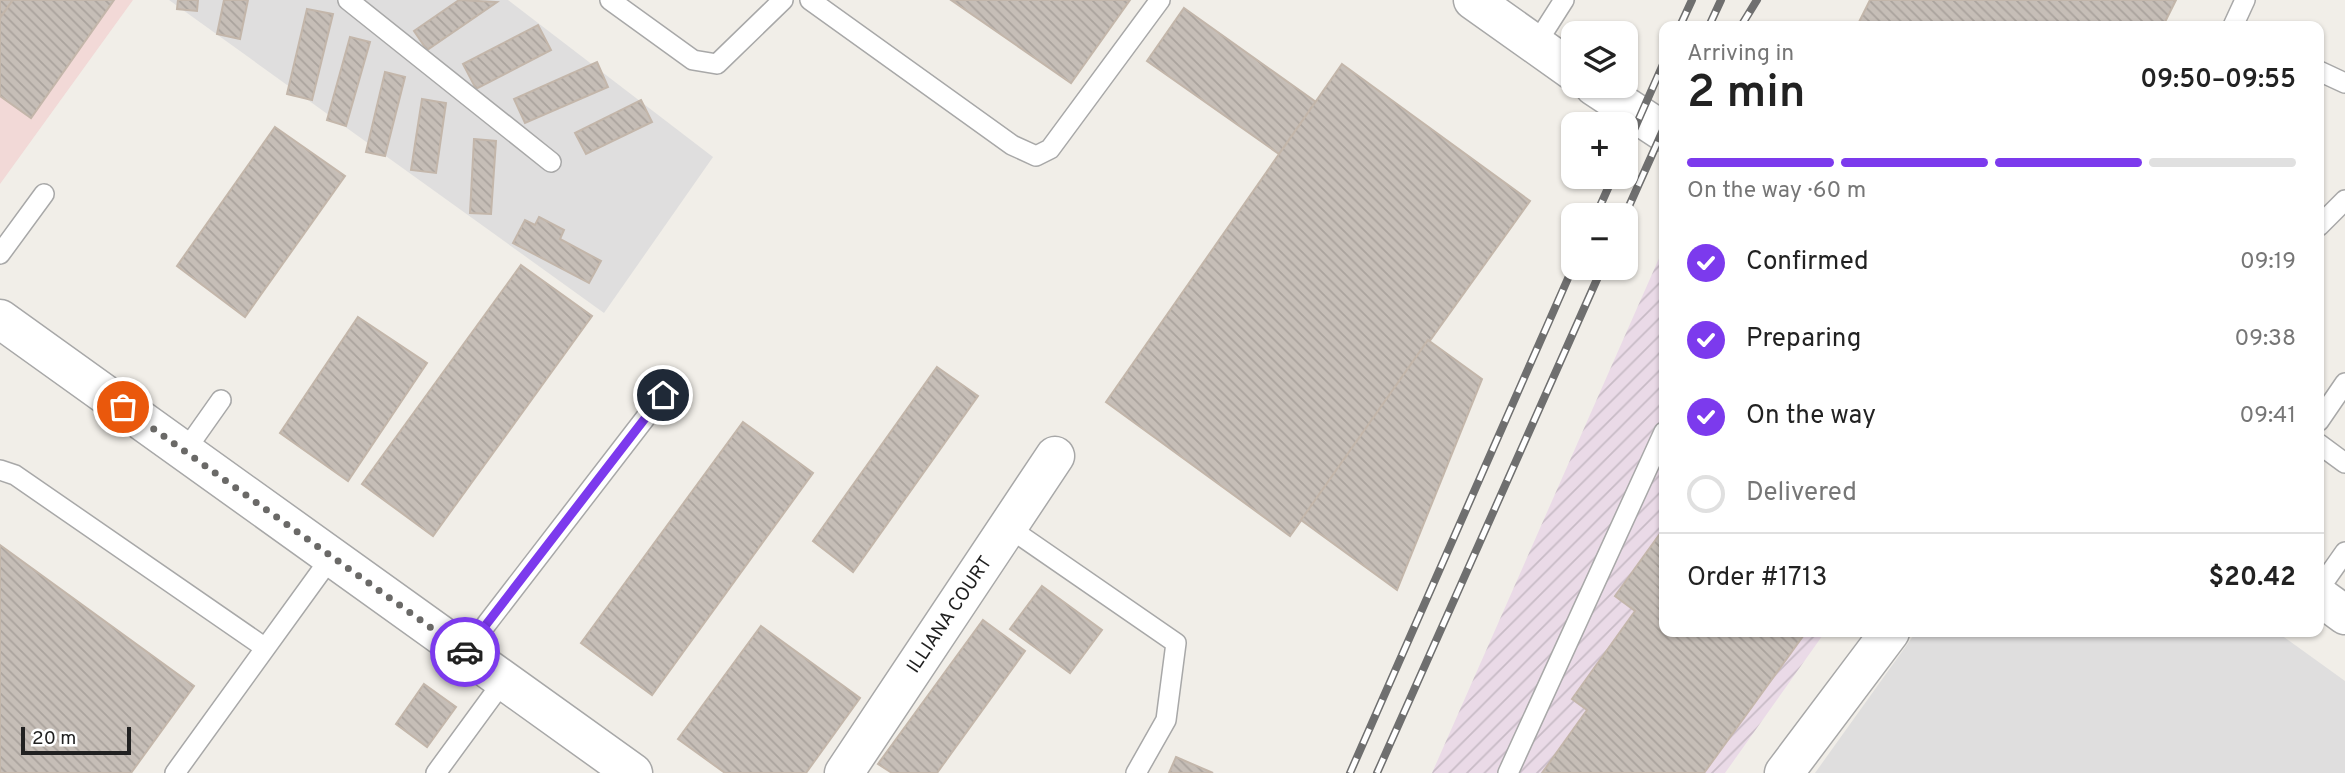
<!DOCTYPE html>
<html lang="en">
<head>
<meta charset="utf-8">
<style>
	body { margin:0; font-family:Overpass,sans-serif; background:#f6f6f6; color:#222; height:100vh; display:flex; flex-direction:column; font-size:26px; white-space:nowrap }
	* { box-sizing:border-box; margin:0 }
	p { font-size:23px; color:#767676 }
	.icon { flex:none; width:38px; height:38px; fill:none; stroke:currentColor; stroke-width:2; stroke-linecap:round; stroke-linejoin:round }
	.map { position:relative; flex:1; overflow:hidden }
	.side { position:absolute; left:1659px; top:21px; width:665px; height:616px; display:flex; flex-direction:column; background:#fff; border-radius:14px; box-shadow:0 2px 5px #0004 }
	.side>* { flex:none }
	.tools { position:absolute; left:1561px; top:21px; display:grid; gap:14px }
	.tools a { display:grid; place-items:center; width:77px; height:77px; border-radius:14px; background:#fff; box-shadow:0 2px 5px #0004; font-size:35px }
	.scale { position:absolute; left:21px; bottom:18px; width:110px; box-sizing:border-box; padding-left:7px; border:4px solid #212121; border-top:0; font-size:19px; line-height:24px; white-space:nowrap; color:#212121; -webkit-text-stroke:5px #fff; paint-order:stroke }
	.pin { position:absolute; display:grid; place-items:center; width:60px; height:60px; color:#fff; margin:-30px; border:4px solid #fff; border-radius:50%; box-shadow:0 2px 7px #0007 }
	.courier { position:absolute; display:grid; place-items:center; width:70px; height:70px; margin:-35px; border:5px solid #7c3aed; border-radius:50%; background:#fff; color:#222; box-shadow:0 2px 9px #0007 }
	.head em { font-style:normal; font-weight:600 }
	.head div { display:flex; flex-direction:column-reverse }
	.head { display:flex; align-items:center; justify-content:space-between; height:119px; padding:0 28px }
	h1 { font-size:46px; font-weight:600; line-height:52px }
	.bar { display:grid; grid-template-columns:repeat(4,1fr); gap:10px 7px; align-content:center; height:84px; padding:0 28px }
	.bar i { height:9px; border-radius:5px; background:#e0e0e0 }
	.bar .current { background:#7c3aed }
	.bar p { grid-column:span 4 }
	.line { display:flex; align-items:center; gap:18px; padding:0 28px; border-top:2px solid #e0e0e0 }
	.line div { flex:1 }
	ol { padding:0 28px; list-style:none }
	li { display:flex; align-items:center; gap:21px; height:77px }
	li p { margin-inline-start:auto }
	li .icon { padding:7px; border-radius:50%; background:#7c3aed; color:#fff; stroke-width:4 }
	li:last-child { color:#767676 }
	li i { width:38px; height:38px; border:4px solid #e0e0e0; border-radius:50% }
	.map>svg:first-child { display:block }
	.residential { fill:#dfdede }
	.commercial { fill:#f2d9d7 }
	.industrial { fill:url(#industrial-furrows) }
	.building { fill:url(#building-back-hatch); stroke:#c3b6aa; stroke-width:2 }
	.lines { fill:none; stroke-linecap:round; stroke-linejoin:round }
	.service-casing { stroke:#a8a8a8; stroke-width:22 }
	.minor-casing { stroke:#a8a8a8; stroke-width:41 }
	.service { stroke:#fff; stroke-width:19 }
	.minor { stroke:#fff; stroke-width:38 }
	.rail-casing { stroke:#6f6f6f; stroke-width:8 }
	.rail { stroke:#fff; stroke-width:5; stroke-dasharray:16; stroke-linecap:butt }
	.done { stroke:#6a6967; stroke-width:7; stroke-dasharray:0 12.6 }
	.route { stroke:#7c3aed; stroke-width:9 }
	.labels { text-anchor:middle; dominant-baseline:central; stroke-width:5; stroke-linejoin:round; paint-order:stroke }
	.street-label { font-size:19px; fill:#212121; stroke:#fff }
</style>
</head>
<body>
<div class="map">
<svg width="2345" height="773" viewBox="0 0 2345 773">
	<defs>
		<pattern id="industrial-furrows" width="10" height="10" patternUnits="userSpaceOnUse" patternTransform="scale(1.75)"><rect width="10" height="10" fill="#eadae7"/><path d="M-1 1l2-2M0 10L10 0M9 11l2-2" fill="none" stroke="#c8bbc6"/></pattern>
		<pattern id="building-back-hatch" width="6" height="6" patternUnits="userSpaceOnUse" patternTransform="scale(1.75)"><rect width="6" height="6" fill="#c6beb7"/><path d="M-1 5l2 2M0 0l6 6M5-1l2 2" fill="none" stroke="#aaa39d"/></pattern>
	</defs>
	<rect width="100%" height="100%" fill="#f1eee8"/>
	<g class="residential">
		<polygon points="169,0 508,0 713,157 604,313"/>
		<polygon points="1916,632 2277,632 2345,681 2345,773 1815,773"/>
	</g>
	<polygon class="commercial" points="0,0 133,0 0,184"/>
	<polygon class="industrial" points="1664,247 1664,632 1825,632 1725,773 1432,773"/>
	<g class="building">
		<polygon points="0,0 13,0 0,18"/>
		<polygon points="13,0 114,0 31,118 0,96 0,18"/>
		<polygon points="178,0 198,0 197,11 177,9"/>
		<polygon points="224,0 248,0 240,39 217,34"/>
		<polygon points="459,0 497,2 427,50 414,31"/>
		<polygon points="951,0 1130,0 1071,83"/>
		<polygon points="1870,0 2176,0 2163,26 1857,26"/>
		<polygon points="1184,8 1316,102 1279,154 1147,61"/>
		<polygon points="307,9 333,14 312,100 287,94"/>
		<polygon points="538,25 551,50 476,89 463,64"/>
		<polygon points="350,37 370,42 346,126 327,120"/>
		<polygon points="597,62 608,87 525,123 514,99"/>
		<polygon points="1342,64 1530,201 1290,536 1106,402"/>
		<polygon points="385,72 405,77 385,156 366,152"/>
		<polygon points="422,99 446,103 436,173 411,170"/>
		<polygon points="641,100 652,122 586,154 575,133"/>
		<polygon points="275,127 345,176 245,317 177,266"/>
		<polygon points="474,139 496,141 491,214 470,213"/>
		<polygon points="539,217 564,230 560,239 601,261 589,283 513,243 525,220 535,225"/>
		<polygon points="521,265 592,316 433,536 362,484"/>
		<polygon points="358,317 427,363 348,481 280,433"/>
		<polygon points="1428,340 1482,379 1397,590 1301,520"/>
		<polygon points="937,367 978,396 853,572 813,541"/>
		<polygon points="743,422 813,473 652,695 581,643"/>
		<polygon points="1664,528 1664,632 1806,632 1704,773 1542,773 1587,710 1572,699 1635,611 1615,596"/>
		<polygon points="0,545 194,686 131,773 0,773"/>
		<polygon points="1042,586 1102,630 1070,673 1010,629"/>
		<polygon points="983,620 1025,651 937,773 892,773 878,764"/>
		<polygon points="761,626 860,698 806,773 725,773 678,739"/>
		<polygon points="424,684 456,707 427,747 396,724"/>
		<polygon points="1176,757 1213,773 1169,773"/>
	</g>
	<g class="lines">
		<defs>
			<g id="service">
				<polyline points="348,0 551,162"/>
				<polyline points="610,0 693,60 717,64 783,0"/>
				<polyline points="810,0 1012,145 1036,156 1050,149 1160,0"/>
				<polyline points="2233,26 2245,0"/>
				<polyline points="1536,44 1564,0"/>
				<polyline points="2319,71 2345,83"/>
				<polyline points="2319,226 2345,200"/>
				<polyline points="0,254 44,194"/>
				<polyline points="2319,421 2345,383"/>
				<polyline points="2319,444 2345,463"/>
				<polyline points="185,451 221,400"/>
				<polyline points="0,470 15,475 264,647"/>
				<polyline points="1008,527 1176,643 1166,720 1136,773"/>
				<polyline points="2319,589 2345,552"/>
				<polyline points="465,652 663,395"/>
				<polyline points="175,773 332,556"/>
				<polyline points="436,773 504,680"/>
				<polyline points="1508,773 1664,432"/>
			</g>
			<g id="minor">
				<polyline points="1473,0 1573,71"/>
				<polyline points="1594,86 1664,132"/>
				<polyline points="0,319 633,773"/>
				<polyline points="2319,596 2345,615"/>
				<polyline points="844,773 1055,456"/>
				<polyline points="1784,773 1890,632"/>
			</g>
		</defs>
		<use href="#service" class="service-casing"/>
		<use href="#minor" class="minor-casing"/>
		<use href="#service" class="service"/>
		<use href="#minor" class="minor"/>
		<defs>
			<g id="rail">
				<polyline points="1680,26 1692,0"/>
				<polyline points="1709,26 1721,0"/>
				<polyline points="1741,26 1757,0"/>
				<polyline points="1626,148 1664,62"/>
				<polyline points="1596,215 1613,177"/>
				<polyline points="1625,215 1664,128"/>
				<polyline points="1350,773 1573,267"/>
				<polyline points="1377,773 1602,268"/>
			</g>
		</defs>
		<use href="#rail" class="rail-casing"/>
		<use href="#rail" class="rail"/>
	</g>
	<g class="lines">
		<polyline class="done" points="123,407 465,652"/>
		<polyline class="route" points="465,652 663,395"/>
	</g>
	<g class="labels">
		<g class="street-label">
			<text transform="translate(950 615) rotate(-56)">ILLIANA COURT</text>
		</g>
	</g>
</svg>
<div class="tools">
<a><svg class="icon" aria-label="layers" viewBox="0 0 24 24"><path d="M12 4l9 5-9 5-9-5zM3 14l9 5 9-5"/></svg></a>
<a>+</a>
<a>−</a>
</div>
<div class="scale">20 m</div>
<div class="pin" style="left:123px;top:407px;background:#ea580c"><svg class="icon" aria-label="bag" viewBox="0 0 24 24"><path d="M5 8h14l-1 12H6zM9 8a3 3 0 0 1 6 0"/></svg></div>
<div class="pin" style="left:663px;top:395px;background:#1f2937"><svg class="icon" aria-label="home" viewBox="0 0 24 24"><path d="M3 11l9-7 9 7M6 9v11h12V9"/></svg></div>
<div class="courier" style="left:465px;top:652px"><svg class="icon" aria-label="car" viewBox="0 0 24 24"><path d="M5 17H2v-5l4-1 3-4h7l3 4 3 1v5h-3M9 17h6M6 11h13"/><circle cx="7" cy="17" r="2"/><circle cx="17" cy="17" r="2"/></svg></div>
<section class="side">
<div class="head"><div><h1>2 min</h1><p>Arriving in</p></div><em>09:50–09:55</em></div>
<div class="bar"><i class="current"></i><i class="current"></i><i class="current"></i><i></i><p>On the way · 60 m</p></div>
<ol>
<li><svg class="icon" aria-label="check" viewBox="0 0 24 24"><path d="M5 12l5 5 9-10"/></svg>Confirmed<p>09:19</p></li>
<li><svg class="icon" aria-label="check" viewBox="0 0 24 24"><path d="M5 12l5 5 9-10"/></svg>Preparing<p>09:38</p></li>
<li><svg class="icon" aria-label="check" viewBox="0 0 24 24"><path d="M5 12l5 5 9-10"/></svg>On the way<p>09:41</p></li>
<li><i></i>Delivered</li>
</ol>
<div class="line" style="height:91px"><div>Order #1713</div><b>$20.42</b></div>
</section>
</div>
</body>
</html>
